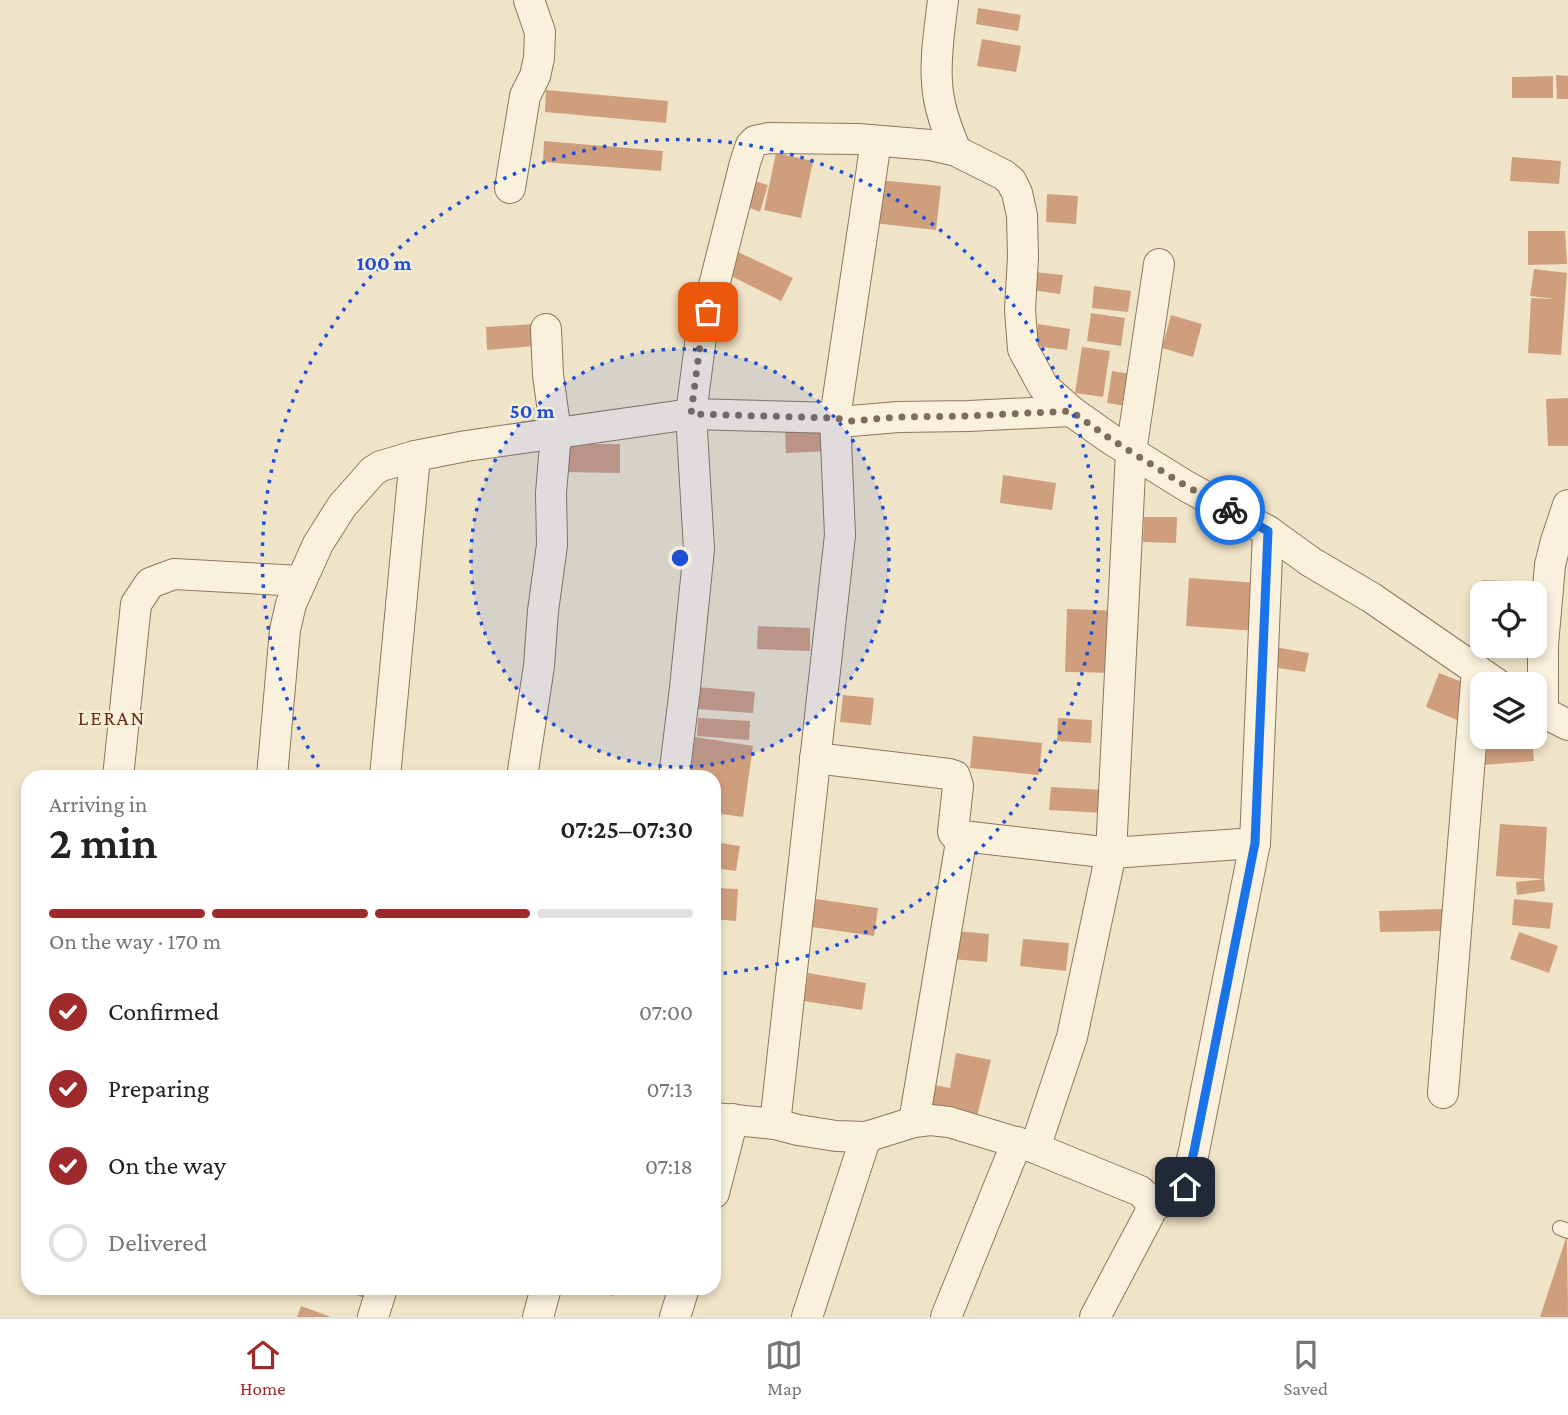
<!DOCTYPE html>
<html lang="en">
<head>
<meta charset="utf-8">
<style>
	body { margin:0; font-family:"Crimson Pro",serif; background:#f6f6f6; color:#222; height:100vh; display:flex; flex-direction:column; font-size:26px; white-space:nowrap }
	* { box-sizing:border-box; margin:0 }
	p { font-size:23px; color:#767676 }
	.icon { flex:none; width:38px; height:38px; fill:none; stroke:currentColor; stroke-width:2; stroke-linecap:round; stroke-linejoin:round }
	.map { position:relative; flex:1; overflow:hidden }
	.panel { position:absolute; left:21px; top:770px; width:700px; height:525px; display:flex; flex-direction:column; background:#fff; border-radius:21px; box-shadow:0 4px 10px #0003 }
	.panel>* { flex:none }
	.controls { position:absolute; left:1470px; top:581px; display:grid; gap:14px }
	.controls a { display:grid; place-items:center; width:77px; height:77px; border-radius:14px; background:#fff; box-shadow:0 4px 10px #0003; font-size:35px }
	.pin { position:absolute; display:grid; place-items:center; width:60px; height:60px; color:#fff; margin:-30px; border-radius:14px; box-shadow:0 4px 10px #0006 }
	.courier { position:absolute; display:grid; place-items:center; width:70px; height:70px; margin:-35px; border:5px solid #1a73e8; border-radius:50%; background:#fff; color:#222; box-shadow:0 2px 9px #0007 }
	.headline em { font-style:normal; font-weight:600 }
	.headline div { display:flex; flex-direction:column-reverse }
	.headline { display:flex; align-items:center; justify-content:space-between; height:119px; padding:0 28px }
	h1 { font-size:46px; font-weight:600; line-height:52px }
	.bar { display:grid; grid-template-columns:repeat(4,1fr); gap:10px 7px; align-content:center; height:84px; padding:0 28px }
	.bar i { height:9px; border-radius:5px; background:#e0e0e0 }
	.bar .on { background:#9e2a2b }
	.bar p { grid-column:span 4 }
	ol { padding:0 28px; list-style:none }
	li { display:flex; align-items:center; gap:21px; height:77px }
	li p { margin-inline-start:auto }
	li .icon { padding:7px; border-radius:50%; background:#9e2a2b; color:#fff; stroke-width:4 }
	li:last-child { color:#767676 }
	li i { width:38px; height:38px; border:4px solid #e0e0e0; border-radius:50% }
	.dock { display:flex; justify-content:space-around; align-items:center; height:98px; border-top:2px solid #e0e0e0; background:#fff; font-size:19px; color:#767676 }
	.dock a { display:grid; justify-items:center; gap:4px }
	.dock .on { color:#9e2a2b }
	.map>svg:first-child { display:block }
	.building { fill:#cf9f7d }
	.lines { fill:none; stroke-linecap:round; stroke-linejoin:round }
	.service-casing { stroke:#8d765c; stroke-width:16 }
	.minor-casing { stroke:#8d765c; stroke-width:32 }
	.service { stroke:#faf1dc; stroke-width:14 }
	.minor { stroke:#faf1dc; stroke-width:30 }
	.done { stroke:#7c6e5b; stroke-width:7; stroke-dasharray:0 12.6 }
	.route { stroke:#1a73e8; stroke-width:9 }
	.ring { fill:none; stroke:#1d4ed8; stroke-width:3.5; stroke-dasharray:3.5 7 }
	.labels { text-anchor:middle; dominant-baseline:central; stroke-width:5; stroke-linejoin:round; paint-order:stroke }
	.quarter-label { font-size:21px; letter-spacing:2px; fill:#6b2e1e; stroke:#f7eed8 }
	.centre { fill:#1d4ed8; stroke:#f7eed8; stroke-width:3.5 }
	.ring-label { font-size:21px; text-anchor:middle; font-weight:bold; fill:#1d4ed8; stroke:#f7eed8; stroke-width:5; stroke-linejoin:round; paint-order:stroke }
</style>
</head>
<body>
<div class="map">
<svg width="1568" height="1317" viewBox="0 0 1568 1317">
	<rect width="100%" height="100%" fill="#f0e4c8"/>
	<g class="building">
		<polygon points="978,8 1021,15 1018,31 976,24"/>
		<polygon points="982,39 1021,46 1016,72 977,66"/>
		<polygon points="1556,75 1568,76 1568,99 1557,99"/>
		<polygon points="1553,76 1553,98 1512,98 1512,77"/>
		<polygon points="546,90 668,101 666,123 545,112"/>
		<polygon points="544,141 663,151 661,171 543,162"/>
		<polygon points="776,153 813,161 801,218 764,210"/>
		<polygon points="1512,157 1561,161 1559,184 1510,181"/>
		<polygon points="878,180 941,186 936,230 874,223"/>
		<polygon points="754,181 768,185 760,212 747,207"/>
		<polygon points="1047,194 1078,196 1076,224 1046,222"/>
		<polygon points="1528,231 1565,231 1567,264 1528,265"/>
		<polygon points="738,252 793,278 781,301 727,274"/>
		<polygon points="1534,269 1567,273 1561,355 1528,353 1531,298 1555,299 1530,296"/>
		<polygon points="1035,272 1063,275 1060,294 1032,290"/>
		<polygon points="1094,286 1131,291 1128,312 1092,308"/>
		<polygon points="1091,313 1125,318 1121,346 1087,341"/>
		<polygon points="1171,315 1202,324 1193,357 1162,348"/>
		<polygon points="534,324 535,346 487,350 486,327"/>
		<polygon points="1038,324 1070,329 1067,350 1035,346"/>
		<polygon points="1082,347 1110,351 1103,397 1075,393"/>
		<polygon points="1112,371 1131,374 1126,406 1107,403"/>
		<polygon points="1568,398 1568,446 1548,446 1546,399"/>
		<polygon points="829,427 830,451 786,453 785,429"/>
		<polygon points="566,444 620,444 620,473 567,472"/>
		<polygon points="1003,475 1056,483 1052,510 1000,503"/>
		<polygon points="1144,517 1177,517 1176,543 1143,542"/>
		<polygon points="1189,578 1259,583 1256,631 1186,626"/>
		<polygon points="1482,580 1533,582 1532,593 1481,593"/>
		<polygon points="1067,609 1122,611 1120,673 1065,672"/>
		<polygon points="758,626 810,628 810,651 757,649"/>
		<polygon points="1275,647 1309,653 1305,672 1272,667"/>
		<polygon points="1439,673 1470,685 1457,720 1426,707"/>
		<polygon points="697,687 755,692 753,713 696,709"/>
		<polygon points="843,695 874,698 871,725 840,722"/>
		<polygon points="698,718 750,721 749,740 697,736"/>
		<polygon points="1058,718 1092,720 1091,743 1057,741"/>
		<polygon points="973,736 1042,743 1039,775 970,768"/>
		<polygon points="695,737 753,746 743,817 714,813 714,777 690,777"/>
		<polygon points="1482,737 1532,737 1534,761 1483,765"/>
		<polygon points="1051,787 1105,790 1104,813 1049,810"/>
		<polygon points="1500,824 1547,827 1544,879 1496,876"/>
		<polygon points="714,842 740,846 736,871 714,868"/>
		<polygon points="1544,879 1545,891 1517,895 1516,882"/>
		<polygon points="714,888 738,889 736,921 714,919"/>
		<polygon points="816,899 878,908 874,936 812,927"/>
		<polygon points="1514,899 1553,903 1550,929 1512,925"/>
		<polygon points="1442,909 1443,931 1380,932 1379,911"/>
		<polygon points="955,931 989,934 987,962 952,959"/>
		<polygon points="1519,932 1558,946 1549,973 1510,959"/>
		<polygon points="1023,939 1069,943 1066,971 1020,966"/>
		<polygon points="808,973 866,983 862,1010 804,1001"/>
		<polygon points="956,1053 991,1060 975,1124 918,1113 924,1083 950,1088"/>
		<polygon points="1567,1235 1568,1317 1540,1317"/>
		<polygon points="339,1288 368,1288 364,1298"/>
		<polygon points="580,1288 616,1288 614,1296"/>
		<polygon points="301,1306 331,1317 297,1317"/>
	</g>
	<g class="lines">
		<defs>
			<polyline id="service" points="1560,1228 1568,1231"/>
			<g id="minor">
				<path d="M943 0C940 27 935 55 937 82 938 106 947 129 956 151"/>
				<polyline points="510,188 525,96 535,76 539,58 540,32 529,0"/>
				<polyline points="1535,708 1568,725"/>
				<polyline points="1543,713 1543,645 1550,565 1556,541 1568,505"/>
				<polyline points="815,758 949,774 955,776 958,786 953,832 954,834 962,836 1111,853 1255,843"/>
				<polyline points="118,777 136,604 150,583 174,574 301,581"/>
				<polyline points="272,777 285,630 291,604 318,544 342,506 373,471 381,466 415,456 466,446 691,414 835,418 876,141"/>
				<polyline points="385,777 415,456"/>
				<polyline points="522,777 539,666 543,611 552,545 551,493 556,433 548,375 546,329"/>
				<polyline points="674,777 685,688 699,549 691,414 701,337 745,163 751,145 755,141 769,138 858,139 930,145 956,151 1004,175 1011,181 1017,193 1022,215 1023,257 1020,310 1023,349 1043,386 1071,411 1112,440 1186,486 1268,531 1311,562 1372,598 1497,684"/>
				<polyline points="1443,1093 1477,670"/>
				<path d="M714 1118 775 1124 798 1130 836 1136 866 1137 914 1122 930 1120 949 1122 1035 1148 1140 1191C1149 1200 1153 1202 1149 1215L1095 1317"/>
				<polyline points="914,1122 962,836"/>
				<polyline points="775,1124 840,535 835,418 851,421 898,417 969,416 1071,411"/>
				<polyline points="1035,1148 1072,1037 1111,853 1131,452 1159,264"/>
				<polyline points="714,1193 733,1119"/>
				<polyline points="1151,1207 1176,1197 1185,1187 1194,1151 1255,843 1268,531"/>
				<polyline points="373,1317 382,1288"/>
				<polyline points="538,1317 546,1288"/>
				<polyline points="675,1317 684,1288"/>
				<polyline points="807,1317 866,1137"/>
				<polyline points="946,1317 1017,1142"/>
			</g>
		</defs>
		<use href="#service" class="service-casing"/>
		<use href="#minor" class="minor-casing"/>
		<use href="#service" class="service"/>
		<use href="#minor" class="minor"/>
	</g>
	<g class="lines">
		<polyline class="done" points="708,312 701,337 691,414 835,418 851,421 898,417 969,416 1071,411 1112,440 1186,486 1230,510"/>
		<polyline class="route" points="1185,1187 1194,1151 1255,843 1268,531 1230,510"/>
	</g>
	<circle cx="680" cy="558" r="209" fill="#1d4ed8" fill-opacity=".12"/>
	<g class="ring">
		<circle cx="680" cy="558" r="209"/>
		<path d="M324 776A418 418 0 1 1 716 974"/>
	</g>
	<g class="labels">
		<g class="quarter-label">
			<text x="112" y="718">LERAN</text>
		</g>
	</g>
	<circle cx="680" cy="558" r="10" class="centre"/>
	<g class="ring-label">
		<text x="384" y="270">100 m</text>
		<text x="532" y="418">50 m</text>
	</g>
</svg>
<div class="controls">
<a><svg class="icon" aria-label="locate" viewBox="0 0 24 24"><circle cx="12" cy="12" r="6"/><path d="M12 2v4M12 18v4M2 12h4M18 12h4"/></svg></a>
<a><svg class="icon" aria-label="layers" viewBox="0 0 24 24"><path d="M12 4l9 5-9 5-9-5zM3 14l9 5 9-5"/></svg></a>
</div>
<div class="pin" style="left:708px;top:312px;background:#ea580c"><svg class="icon" aria-label="bag" viewBox="0 0 24 24"><path d="M5 8h14l-1 12H6zM9 8a3 3 0 0 1 6 0"/></svg></div>
<div class="pin" style="left:1185px;top:1187px;background:#1f2937"><svg class="icon" aria-label="home" viewBox="0 0 24 24"><path d="M3 11l9-7 9 7M6 9v11h12V9"/></svg></div>
<div class="courier" style="left:1230px;top:510px"><svg class="icon" aria-label="bike" viewBox="0 0 24 24"><circle cx="6" cy="16" r="4"/><circle cx="18" cy="16" r="4"/><path d="M6 16l4-8h5l3 8M10 8l3 8H6M13 5h3"/></svg></div>
<section class="panel">
<div class="headline"><div><h1>2 min</h1><p>Arriving in</p></div><em>07:25–07:30</em></div>
<div class="bar"><i class="on"></i><i class="on"></i><i class="on"></i><i></i><p>On the way · 170 m</p></div>
<ol>
<li><svg class="icon" aria-label="check" viewBox="0 0 24 24"><path d="M5 12l5 5 9-10"/></svg>Confirmed<p>07:00</p></li>
<li><svg class="icon" aria-label="check" viewBox="0 0 24 24"><path d="M5 12l5 5 9-10"/></svg>Preparing<p>07:13</p></li>
<li><svg class="icon" aria-label="check" viewBox="0 0 24 24"><path d="M5 12l5 5 9-10"/></svg>On the way<p>07:18</p></li>
<li><i></i>Delivered</li>
</ol>
</section>
</div>
<nav class="dock">
<a class="on"><svg class="icon" aria-label="home" viewBox="0 0 24 24"><path d="M3 11l9-7 9 7M6 9v11h12V9"/></svg>Home</a>
<a><svg class="icon" aria-label="map" viewBox="0 0 24 24"><path d="M3 6l6-2 6 2 6-2v14l-6 2-6-2-6 2zM9 4v14M15 6v14"/></svg>Map</a>
<a><svg class="icon" aria-label="saved" viewBox="0 0 24 24"><path d="M7 4h10v16l-5-4-5 4z"/></svg>Saved</a>
</nav>
</body>
</html>
